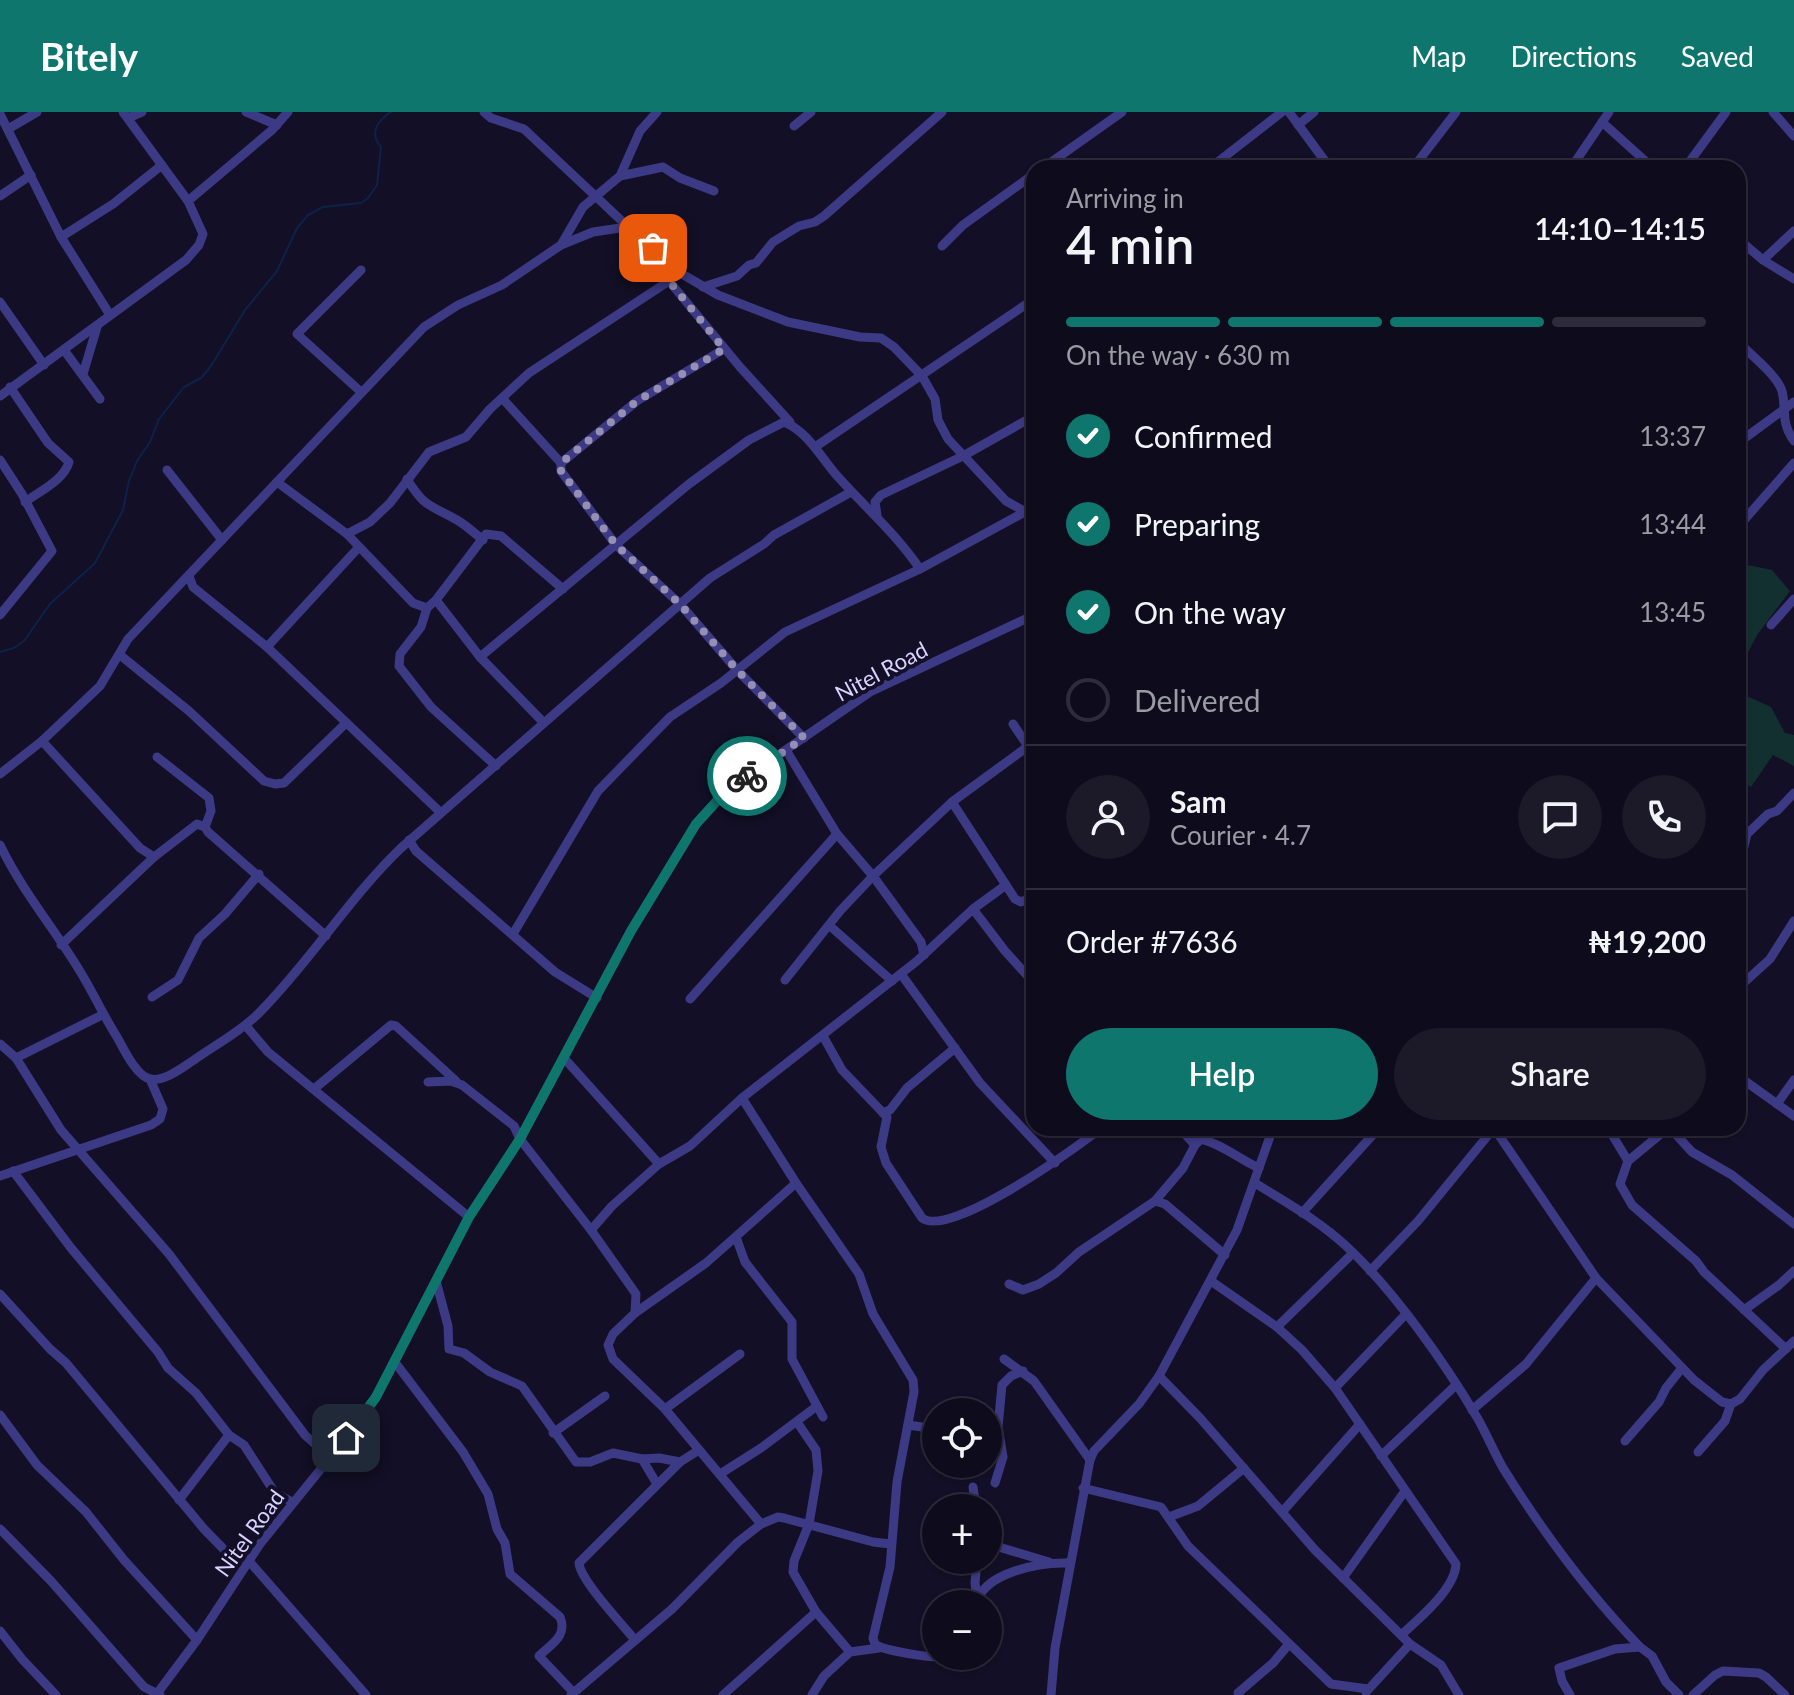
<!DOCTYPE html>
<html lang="en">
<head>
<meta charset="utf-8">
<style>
	body { margin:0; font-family:Lato,sans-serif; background:#1c1929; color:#f1f3f6; height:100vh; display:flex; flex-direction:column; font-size:30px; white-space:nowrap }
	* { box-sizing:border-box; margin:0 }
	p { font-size:26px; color:#9b9ba3 }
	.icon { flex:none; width:44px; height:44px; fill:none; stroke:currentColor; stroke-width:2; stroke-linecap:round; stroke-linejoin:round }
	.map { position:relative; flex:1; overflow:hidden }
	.panel { position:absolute; left:1026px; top:48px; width:720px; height:976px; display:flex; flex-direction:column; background:#0e0b1c; border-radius:24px; box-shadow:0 2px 6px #0004,0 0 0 2px #2e2b3b }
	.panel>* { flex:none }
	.tools { position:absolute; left:922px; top:1286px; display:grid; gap:16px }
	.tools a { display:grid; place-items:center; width:80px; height:80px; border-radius:50%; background:#0e0b1c; box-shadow:0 2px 6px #0004,0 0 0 2px #2e2b3b; font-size:40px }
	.pin { position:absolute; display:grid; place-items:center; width:68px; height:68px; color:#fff; margin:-34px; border-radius:16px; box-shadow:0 4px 12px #0006 }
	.courier { position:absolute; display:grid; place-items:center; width:80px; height:80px; margin:-40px; border:6px solid #0f766e; border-radius:50%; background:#fff; color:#222; box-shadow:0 2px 10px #0007 }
	.summary em { font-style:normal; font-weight:600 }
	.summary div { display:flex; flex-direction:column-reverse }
	.summary { display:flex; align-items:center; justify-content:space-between; height:136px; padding:0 40px }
	h1 { font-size:52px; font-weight:600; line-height:60px }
	.bar { display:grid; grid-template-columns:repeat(4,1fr); gap:12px 8px; align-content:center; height:96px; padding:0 40px }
	.bar i { height:10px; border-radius:6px; background:#2e2b3b }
	.bar .selected { background:#0f766e }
	.bar p { grid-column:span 4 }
	.line { display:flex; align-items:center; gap:20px; padding:0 40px; border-top:2px solid #2e2b3b }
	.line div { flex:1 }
	.round { display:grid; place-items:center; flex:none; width:84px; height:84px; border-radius:42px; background:#1c1929 }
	ol { padding:0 40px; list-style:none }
	li { display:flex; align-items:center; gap:24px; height:88px }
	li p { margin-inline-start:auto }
	li .icon { padding:8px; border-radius:50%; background:#0f766e; color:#fff; stroke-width:4 }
	li:last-child { color:#9b9ba3 }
	li i { width:44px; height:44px; border:4px solid #2e2b3b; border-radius:50% }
	.primary-button { display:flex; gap:16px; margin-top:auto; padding:16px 40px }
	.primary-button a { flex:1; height:92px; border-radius:48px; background:#0f766e; color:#fff; font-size:32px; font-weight:600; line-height:92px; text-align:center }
	.primary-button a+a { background:#1c1929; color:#f1f3f6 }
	header { display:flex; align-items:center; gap:48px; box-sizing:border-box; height:112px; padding:0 40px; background:#0f766e; color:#fff }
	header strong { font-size:38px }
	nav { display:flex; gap:44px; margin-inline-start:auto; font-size:28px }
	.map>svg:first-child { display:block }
	.green { fill:#12302f }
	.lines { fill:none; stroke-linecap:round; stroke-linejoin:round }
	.stream { stroke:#0c2248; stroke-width:2 }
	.minor { stroke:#3d3a85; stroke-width:9 }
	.done { stroke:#948fb3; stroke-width:8; stroke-dasharray:0 14.4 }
	.route { stroke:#0f766e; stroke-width:10 }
	.labels { text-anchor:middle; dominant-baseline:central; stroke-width:8; stroke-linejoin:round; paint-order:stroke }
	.street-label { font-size:22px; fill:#d9d4ff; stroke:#130f26 }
</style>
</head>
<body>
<header>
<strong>Bitely</strong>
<nav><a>Map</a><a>Directions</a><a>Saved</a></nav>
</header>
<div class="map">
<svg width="1794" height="1583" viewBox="0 0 1794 1583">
	<rect width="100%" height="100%" fill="#130f26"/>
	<g class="green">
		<polygon points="1738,451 1772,458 1790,479 1757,523 1738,560"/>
		<polygon points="1738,580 1771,595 1785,621 1794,623 1794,654 1773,643 1751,675 1738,668"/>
	</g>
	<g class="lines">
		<path class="stream" d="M0 540 14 536 24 529 50 492 95 451 123 398 129 369 137 349 150 330 159 307 184 275 201 266 211 254 245 198 277 159 297 116 308 103 323 95 361 91 368 86 377 73 381 35C369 21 377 9 391 0"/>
		<g class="minor">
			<polyline points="246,0 277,13"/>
			<polyline points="484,0 491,6 524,17 641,127 682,162 718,183 788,210 860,225 881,226 894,235 922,264 935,287 938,308 948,327 1006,389 1024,399"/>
			<polyline points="1289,0 1330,56"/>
			<polyline points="1773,0 1794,24"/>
			<polyline points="0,2 61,125 110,203"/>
			<polyline points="128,6 142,0"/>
			<polyline points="1602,10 1653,56"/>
			<polyline points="1298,13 1314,0"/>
			<polyline points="794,14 811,0"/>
			<polyline points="8,17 37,0"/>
			<polyline points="1043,56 1122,0"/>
			<polyline points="1210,56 1282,0"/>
			<polyline points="1413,56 1456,0"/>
			<polyline points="1571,56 1609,0"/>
			<polyline points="1685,56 1726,0"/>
			<polyline points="620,64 663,55 680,66 714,79"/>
			<polyline points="0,84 31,63"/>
			<polyline points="188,89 272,18 288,0"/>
			<polyline points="61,125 113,92 162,53"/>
			<polyline points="1738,127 1763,148 1794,167"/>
			<polyline points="561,133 583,95 620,64 640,19 657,0"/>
			<polyline points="942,134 963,113 1034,62"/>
			<polyline points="655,141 669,169 740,255 790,310"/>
			<polyline points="1763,148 1794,119"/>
			<polyline points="703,175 737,164 749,153 756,151 773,130 799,114 815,110 824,104 942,0"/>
			<polyline points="0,190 44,253"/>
			<path d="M1738 230C1750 242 1777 263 1782 279 1787 300 1780 309 1794 329"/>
			<polyline points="724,237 637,289 561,351 561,359 616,433 680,492 737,558 804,626"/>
			<polyline points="64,238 100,287"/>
			<polyline points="83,262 97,215"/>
			<path d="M10 275 48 331 69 350C64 368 40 379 25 390"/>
			<polyline points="361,280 297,222 361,158"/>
			<polyline points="0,284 186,148 199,133 203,122 188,89 123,0"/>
			<polyline points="502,286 561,351"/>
			<polyline points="1738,331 1794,290"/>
			<polyline points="815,335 1034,187"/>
			<polyline points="0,348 22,382 52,439 0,503"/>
			<polyline points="167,358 222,428"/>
			<path d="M407 367C425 396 429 392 457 408 466 413 474 421 483 428"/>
			<polyline points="277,370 347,422 413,491 427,496 436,488 480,545 543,610"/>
			<polyline points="877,403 875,390 881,383 963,344 1034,304"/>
			<polyline points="1738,415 1794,351"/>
			<polyline points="347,422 370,410 390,391 429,340 466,325 490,297 529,261 669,169"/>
			<polyline points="189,464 193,475 267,535 440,700"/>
			<polyline points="436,488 486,422 501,424 563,477"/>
			<polyline points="427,496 421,515 400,542 399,554 431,595 496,654"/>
			<polyline points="1771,513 1794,487"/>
			<polyline points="267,535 359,435"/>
			<polyline points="120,543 189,599 264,669 275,672 284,671 345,612"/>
			<path d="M480 545 689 372 749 328 784 310C809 320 822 348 840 367 868 398 897 423 920 457"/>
			<polyline points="1013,612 1034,643"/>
			<polyline points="42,629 140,736 154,745 197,712 205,715"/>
			<polyline points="786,638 837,722 873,764 921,830 924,843"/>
			<polyline points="157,645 209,686 211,699 205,715 208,720 326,824"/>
			<polyline points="0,662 42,629 100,574 128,527 424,215 458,193 502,173 561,133 593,120 627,115"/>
			<polyline points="952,690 1015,787 1021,790 1034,784"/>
			<polyline points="409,728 416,739 555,860 597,886"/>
			<path d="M0 733C21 777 53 815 78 856 92 878 103 903 117 925 124 937 136 964 150 967 165 970 183 955 194 948 215 933 240 920 258 902 310 850 348 787 401 736L710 466 764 432 774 423 851 380"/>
			<polyline points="1741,747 1747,722 1768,702 1777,699 1794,681"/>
			<polyline points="973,797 1005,839 1034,871"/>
			<polyline points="830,814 892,869"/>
			<polyline points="513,822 598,679 670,605 721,571 785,520 920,457 1034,395"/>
			<polyline points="61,833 154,745"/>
			<polyline points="901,862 980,971 1055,1051"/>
			<polyline points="785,868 840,799 873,764 952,690 1034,630"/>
			<polyline points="1738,876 1770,847 1794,809"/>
			<polyline points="152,885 178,868 199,826 225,802 259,762"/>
			<polyline points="690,887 837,722"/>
			<polyline points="246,914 268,940 469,1105"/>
			<path d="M823 924 842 958 887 1005 881 1035 886 1051 922 1106C949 1127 1075 1037 1101 1016"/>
			<polyline points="0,932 16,946 61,1018 169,1142 305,1323 316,1333 334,1341"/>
			<polyline points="16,946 102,903"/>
			<polyline points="564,946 659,1052"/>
			<polyline points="1738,964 1794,1004"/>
			<polyline points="428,970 451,969 462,973 514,1014 520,1027 591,1118 636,1182 635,1201 613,1222 608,1233 613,1247 665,1297 761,1412"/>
			<polyline points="314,977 391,913 396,914 456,969"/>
			<path d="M742 986 796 1071 859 1162 873 1202 913 1268 914 1280 897 1370 890 1455 873 1526 875 1532C884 1540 948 1549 959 1544"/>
			<polyline points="1777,992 1794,968"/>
			<polyline points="883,1001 890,998 907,976 955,936"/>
			<polyline points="1179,1016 1195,1033"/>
			<polyline points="1494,1016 1596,1166 1694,1268 1722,1290 1731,1292"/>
			<polyline points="1608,1016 1628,1049 1620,1072 1632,1093 1696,1149 1704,1160 1786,1237"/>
			<polyline points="1670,1016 1692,1040 1732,1063 1794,1112"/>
			<polyline points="1628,1049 1668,1016"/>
			<polyline points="13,1059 71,1136 158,1240 168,1256 196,1281 229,1323 244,1333 275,1381 292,1390"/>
			<polyline points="0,1064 151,1013 160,1007 163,997 150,967"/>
			<path d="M1255 1071C1285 1090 1318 1108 1345 1133 1393 1177 1445 1251 1478 1307 1487 1323 1494 1340 1503 1356 1543 1420 1588 1481 1640 1535"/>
			<polyline points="1155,1089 1165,1092 1225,1143"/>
			<polyline points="1302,1101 1379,1016"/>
			<polyline points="591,1118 612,1094 659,1052 690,1034 742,986 917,849 973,797 1006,773"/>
			<polyline points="736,1125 745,1150 792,1210 792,1247 823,1305"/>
			<polyline points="1370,1159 1418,1109 1494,1016"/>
			<polyline points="436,1169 448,1214 449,1237 464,1241 490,1260 522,1274 576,1350 590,1350 613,1341 642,1347 659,1346 680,1350 699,1338"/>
			<path d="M1211 1169 1277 1215 1302 1238 1335 1276 1456 1452C1455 1477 1419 1507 1401 1523"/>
			<path d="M1009 1172 1023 1178 1039 1172 1056 1161 1079 1140 1155 1089 1183 1056 1195 1033 1201 1027C1222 1032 1239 1047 1259 1056"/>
			<polyline points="0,1182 50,1237 66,1251 204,1417 243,1457"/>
			<polyline points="1744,1198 1779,1173 1794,1159"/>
			<polyline points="635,1201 706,1151 796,1071"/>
			<polyline points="1277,1215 1353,1141"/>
			<polyline points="1004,1247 1034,1269 1090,1348"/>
			<path d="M394 1249 463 1340 488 1382 497 1417 505 1431 510 1462 560 1505C568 1524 551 1532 539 1544L574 1581"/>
			<polyline points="1159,1264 1200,1306 1315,1438 1410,1532 1441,1553 1459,1583"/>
			<polyline points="1335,1276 1406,1202"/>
			<polyline points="665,1297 740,1242"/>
			<polyline points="1472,1298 1526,1252 1596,1166"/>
			<polyline points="0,1303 37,1353 86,1400 124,1448 197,1528"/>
			<polyline points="908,1313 936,1317"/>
			<polyline points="553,1321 605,1284"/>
			<polyline points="1625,1329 1659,1290 1666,1276 1682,1256"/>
			<polyline points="1698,1340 1725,1309 1731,1292 1740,1287 1763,1258 1794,1229"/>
			<polyline points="1381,1344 1456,1273"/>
			<polyline points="642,1347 657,1372"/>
			<polyline points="720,1362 761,1336 817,1294"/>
			<polyline points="995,1371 1003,1345 998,1315 1002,1273 1011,1264 1023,1259"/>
			<polyline points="973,1375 976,1396"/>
			<polyline points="1083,1376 1161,1395 1188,1434 1331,1572 1368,1577"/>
			<polyline points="179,1388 229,1323"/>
			<polyline points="1283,1399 1360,1312"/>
			<polyline points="1169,1405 1198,1394 1244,1356"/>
			<polyline points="0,1417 51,1469 144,1575 160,1583"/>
			<polyline points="988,1427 1002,1436 1049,1450"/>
			<polyline points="977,1448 975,1471 977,1486"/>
			<polyline points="249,1449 366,1583"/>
			<polyline points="1343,1466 1405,1379"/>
			<path d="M976 1492C984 1460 1040 1450 1069 1451"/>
			<polyline points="816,1500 850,1540"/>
			<polyline points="0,1519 22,1547 56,1583"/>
			<path d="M635 1528C623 1513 580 1468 579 1451L680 1350"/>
			<polyline points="1366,1580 1410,1532"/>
			<polyline points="1238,1581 1273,1551 1289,1532"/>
			<polyline points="156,1583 197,1528 260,1432 346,1326 376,1285 469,1105 520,1027 631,819 696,712 726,679 870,580 1034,503"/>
			<polyline points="571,1583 672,1497 738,1430 761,1412 778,1405 784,1406 873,1430 890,1432"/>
			<polyline points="723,1583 816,1500 793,1460 794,1449 809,1412 818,1359 816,1338 797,1310"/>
			<polyline points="812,1583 824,1564 850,1540 879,1536"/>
			<polyline points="1051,1583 1055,1536 1090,1348 1094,1339 1139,1292 1159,1264 1237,1118 1273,1016"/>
			<polyline points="1570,1583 1562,1569 1559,1556 1615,1537 1640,1535 1652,1544 1666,1570 1679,1583"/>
			<polyline points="1693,1583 1715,1563 1723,1559 1759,1561 1766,1565 1785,1583"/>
		</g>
	</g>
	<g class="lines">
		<polyline class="done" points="653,136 669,169 724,237 637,289 561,351 561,359 616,433 680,492 737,558 804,626 747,664"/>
		<polyline class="route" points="346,1326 376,1285 469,1105 520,1027 631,819 696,712 726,679 747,664"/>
	</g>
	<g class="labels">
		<g class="street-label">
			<text transform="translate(881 559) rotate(-28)">Nitel Road</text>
			<text transform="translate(249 1421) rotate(-54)">Nitel Road</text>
		</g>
	</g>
</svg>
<div class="tools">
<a><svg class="icon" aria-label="locate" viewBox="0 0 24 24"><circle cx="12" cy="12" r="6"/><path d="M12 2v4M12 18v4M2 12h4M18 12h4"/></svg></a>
<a>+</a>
<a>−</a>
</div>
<div class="pin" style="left:653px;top:136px;background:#ea580c"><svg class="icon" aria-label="bag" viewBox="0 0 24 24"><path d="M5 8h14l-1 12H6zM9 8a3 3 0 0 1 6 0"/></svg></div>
<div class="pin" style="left:346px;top:1326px;background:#1f2937"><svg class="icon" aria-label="home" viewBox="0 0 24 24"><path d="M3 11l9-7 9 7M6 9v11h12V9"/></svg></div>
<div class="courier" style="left:747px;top:664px"><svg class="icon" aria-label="bike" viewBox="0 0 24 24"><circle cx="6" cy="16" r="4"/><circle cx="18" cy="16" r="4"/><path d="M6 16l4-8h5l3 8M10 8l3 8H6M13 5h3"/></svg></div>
<section class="panel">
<div class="summary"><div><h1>4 min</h1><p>Arriving in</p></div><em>14:10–14:15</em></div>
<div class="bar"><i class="selected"></i><i class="selected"></i><i class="selected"></i><i></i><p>On the way · 630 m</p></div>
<ol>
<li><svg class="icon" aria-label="check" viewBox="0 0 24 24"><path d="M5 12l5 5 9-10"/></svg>Confirmed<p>13:37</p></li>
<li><svg class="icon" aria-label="check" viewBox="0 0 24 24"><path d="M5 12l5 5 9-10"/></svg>Preparing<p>13:44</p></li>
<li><svg class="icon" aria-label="check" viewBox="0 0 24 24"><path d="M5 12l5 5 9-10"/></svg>On the way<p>13:45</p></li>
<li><i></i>Delivered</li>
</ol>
<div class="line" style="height:144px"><a class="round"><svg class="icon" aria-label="person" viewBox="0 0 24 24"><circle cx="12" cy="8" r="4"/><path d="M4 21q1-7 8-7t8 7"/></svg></a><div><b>Sam</b><p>Courier · 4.7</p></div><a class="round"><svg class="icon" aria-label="chat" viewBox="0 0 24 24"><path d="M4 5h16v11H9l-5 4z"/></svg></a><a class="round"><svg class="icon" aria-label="phone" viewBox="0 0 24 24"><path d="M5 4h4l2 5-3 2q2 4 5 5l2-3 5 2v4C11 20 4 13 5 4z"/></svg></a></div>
<div class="line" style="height:104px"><div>Order #7636</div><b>₦19,200</b></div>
<div class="primary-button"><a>Help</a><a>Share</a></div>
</section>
</div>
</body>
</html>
